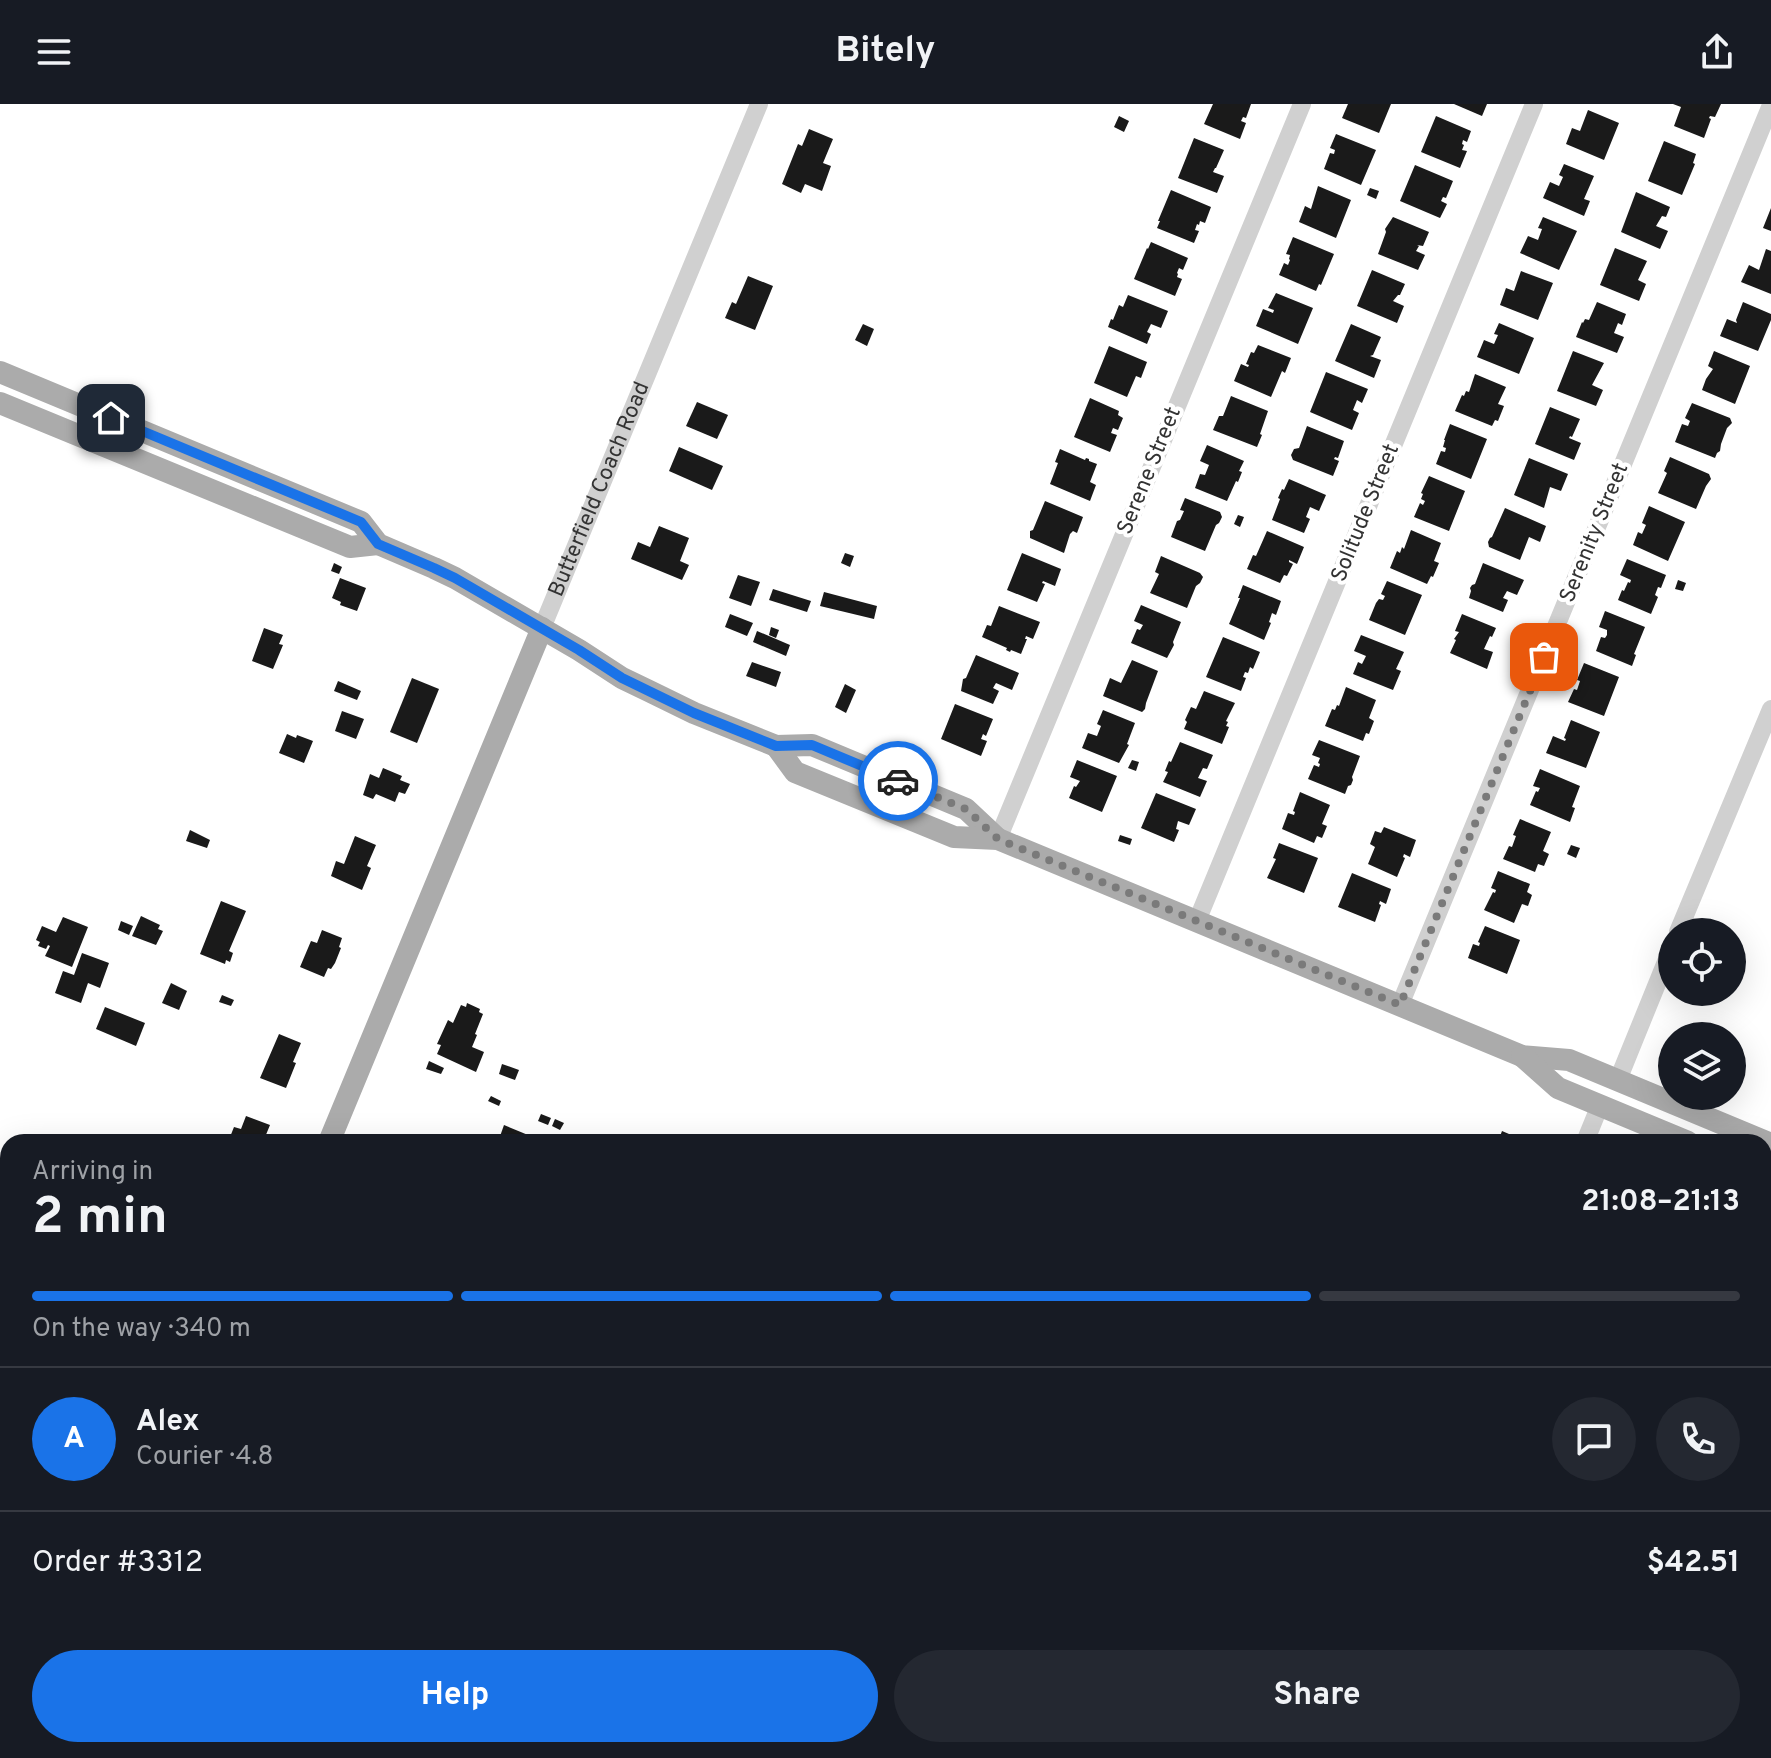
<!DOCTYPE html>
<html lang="en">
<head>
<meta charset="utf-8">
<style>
	body { margin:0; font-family:Overpass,sans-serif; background:#242831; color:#f1f3f6; height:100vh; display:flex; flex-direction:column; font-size:30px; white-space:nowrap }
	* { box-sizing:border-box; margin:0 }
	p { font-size:26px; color:#9ea1a6 }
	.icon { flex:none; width:44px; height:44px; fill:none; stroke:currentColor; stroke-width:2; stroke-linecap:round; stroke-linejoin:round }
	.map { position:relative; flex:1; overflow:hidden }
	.side { position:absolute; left:0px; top:1030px; width:1772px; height:624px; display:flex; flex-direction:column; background:#171b24; border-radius:24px 24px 0 0; box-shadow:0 8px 32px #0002 }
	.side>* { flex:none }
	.buttons { position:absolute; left:1658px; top:814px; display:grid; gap:16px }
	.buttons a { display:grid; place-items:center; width:88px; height:88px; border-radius:50%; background:#171b24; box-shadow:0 8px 32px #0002; font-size:40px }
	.pin { position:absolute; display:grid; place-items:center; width:68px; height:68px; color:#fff; margin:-34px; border-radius:16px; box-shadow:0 4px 12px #0006 }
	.courier { position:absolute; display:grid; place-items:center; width:80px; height:80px; margin:-40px; border:6px solid #1a73e8; border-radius:50%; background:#fff; color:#222; box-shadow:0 2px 10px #0007 }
	.headline em { font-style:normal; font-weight:700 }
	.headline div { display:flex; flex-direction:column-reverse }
	.headline { display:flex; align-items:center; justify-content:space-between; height:136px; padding:0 32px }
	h1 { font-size:52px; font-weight:700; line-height:60px }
	.bar { display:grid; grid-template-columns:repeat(4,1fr); gap:12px 8px; align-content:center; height:96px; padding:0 32px }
	.bar i { height:10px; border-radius:6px; background:#363941 }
	.bar .current { background:#1a73e8 }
	.bar p { grid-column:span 4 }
	.line { display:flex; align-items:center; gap:20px; padding:0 32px; border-top:2px solid #363941 }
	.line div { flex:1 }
	.round { display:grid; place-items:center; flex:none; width:84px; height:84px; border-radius:42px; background:#242831 }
	.button { display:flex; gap:16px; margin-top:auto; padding:16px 32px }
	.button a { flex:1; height:92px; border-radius:48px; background:#1a73e8; color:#fff; font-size:32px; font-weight:700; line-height:92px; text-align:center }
	.button a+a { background:#242831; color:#f1f3f6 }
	header { display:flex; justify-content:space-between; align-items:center; height:104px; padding:0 32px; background:#171b24; font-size:36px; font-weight:700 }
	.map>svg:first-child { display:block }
	.building { fill:#1a1a1a }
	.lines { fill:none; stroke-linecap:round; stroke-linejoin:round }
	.minor { stroke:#d0d0d0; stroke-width:18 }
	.major { stroke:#ababab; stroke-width:22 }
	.done { stroke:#7a7a7a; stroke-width:8; stroke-dasharray:0 14.4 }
	.route { stroke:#1a73e8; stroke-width:10 }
	.labels { text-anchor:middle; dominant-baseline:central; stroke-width:8; stroke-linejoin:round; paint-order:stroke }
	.street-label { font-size:22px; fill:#333; stroke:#fff }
</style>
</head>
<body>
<header><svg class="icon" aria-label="menu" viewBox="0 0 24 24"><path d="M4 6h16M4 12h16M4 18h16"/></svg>Bitely<svg class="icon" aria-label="share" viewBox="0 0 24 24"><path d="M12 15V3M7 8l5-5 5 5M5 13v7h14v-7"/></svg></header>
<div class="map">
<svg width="1771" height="1654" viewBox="0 0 1771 1654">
	<rect width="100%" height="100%" fill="#fff"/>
	<g class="building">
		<polygon points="1213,0 1251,0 1246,14 1243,13 1241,17 1246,19 1240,35 1204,20"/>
		<polygon points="1348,0 1391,0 1379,29 1342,14"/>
		<polygon points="1454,0 1487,0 1482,12"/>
		<polygon points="1673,0 1721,0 1715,13 1710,12 1709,14 1711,15 1704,34 1674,22 1681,3"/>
		<polygon points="1588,6 1619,19 1604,56 1566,40 1572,24 1580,27"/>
		<polygon points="1119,12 1129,17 1124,28 1114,23"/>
		<polygon points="1436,12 1471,27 1467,38 1463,36 1462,40 1464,41 1462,46 1467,47 1460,64 1421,48"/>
		<polygon points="809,25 833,35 823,59 831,62 822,87 805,80 801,89 782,80 798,40 802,42"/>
		<polygon points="1336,30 1376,46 1361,81 1324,65 1330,49 1334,50 1335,46 1330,44"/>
		<polygon points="1194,34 1224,46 1216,64 1215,64 1213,68 1224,72 1217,89 1178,74"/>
		<polygon points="1664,37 1696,50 1693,59 1695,60 1682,91 1648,77"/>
		<polygon points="1564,60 1594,72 1584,95 1590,97 1584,112 1543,94 1550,78 1559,82 1563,73 1559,71"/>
		<polygon points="1415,61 1453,77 1446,94 1443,93 1441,97 1447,100 1440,114 1400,97"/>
		<polygon points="1318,82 1351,96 1336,134 1299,118 1305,102 1311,105"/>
		<polygon points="1370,84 1379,87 1376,95 1367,91"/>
		<polygon points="1171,86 1211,103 1205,119 1200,117 1199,121 1197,120 1195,126 1199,127 1194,139 1157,124 1160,117 1158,117"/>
		<polygon points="1636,88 1670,103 1666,113 1662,112 1656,122 1668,127 1660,145 1621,128"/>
		<polygon points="1771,104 1771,127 1763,124"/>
		<polygon points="1393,113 1429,128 1423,142 1417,141 1419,142 1416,147 1425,151 1418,166 1378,150 1386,128 1385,125"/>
		<polygon points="1543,113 1577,127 1559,166 1520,149 1528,132 1538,136 1542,125 1538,124"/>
		<polygon points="1293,133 1334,150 1321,181 1319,180 1316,187 1279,171 1284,159 1288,161 1290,156 1289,155 1290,151 1286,150"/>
		<polygon points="1151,138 1188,154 1183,166 1179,164 1177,169 1178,170 1177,173 1182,175 1175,192 1134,175 1147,144 1148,145"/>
		<polygon points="1615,144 1647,157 1638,176 1646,180 1639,197 1600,181"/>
		<polygon points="1766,145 1771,147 1771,190 1741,178 1749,161 1759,166"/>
		<polygon points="1372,166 1405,180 1400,191 1398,191 1393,197 1404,202 1397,219 1357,202"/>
		<polygon points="1521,167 1553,179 1538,216 1500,201 1506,184 1514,187"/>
		<polygon points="748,172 773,182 755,226 725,214 732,198 736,200"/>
		<polygon points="1276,189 1313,204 1298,240 1256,222 1263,205 1273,209 1274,206 1268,204"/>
		<polygon points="1128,191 1168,207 1161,224 1151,220 1147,228 1151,230 1147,240 1108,223 1111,215 1113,216 1119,201 1123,203"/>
		<polygon points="1597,198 1626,210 1622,221 1618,219 1614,229 1624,233 1617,249 1576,233 1582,218 1583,219 1585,215 1589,216"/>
		<polygon points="1743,198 1771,210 1771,216 1758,247 1720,232 1727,215 1737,219 1736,216"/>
		<polygon points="1499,219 1534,234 1519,270 1477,253 1484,236 1494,240 1498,231 1494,230"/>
		<polygon points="863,220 874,225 867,242 855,236"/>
		<polygon points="1351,220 1381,233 1373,251 1370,252 1381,256 1374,274 1335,257"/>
		<polygon points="1258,241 1291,254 1285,269 1282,267 1271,293 1234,277 1241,260 1248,263 1249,261 1246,260 1251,248 1254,249"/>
		<polygon points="1109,242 1147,258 1141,274 1136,272 1127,293 1094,279"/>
		<polygon points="1573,247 1604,259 1592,281 1603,286 1596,302 1557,287"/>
		<polygon points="1714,247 1750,262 1735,300 1702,286 1706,275 1713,265 1708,262"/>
		<polygon points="1326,268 1368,285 1362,299 1357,296 1353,306 1359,309 1352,326 1310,308"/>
		<polygon points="1475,270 1506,283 1498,300 1504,302 1498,317 1495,316 1492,322 1455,307 1462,291 1464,292 1466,287 1469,288"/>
		<polygon points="1231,292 1268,307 1260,330 1262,331 1257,343 1213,326 1219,312 1223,312"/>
		<polygon points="1090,294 1119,307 1118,311 1123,314 1118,326 1113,324 1111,329 1117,331 1110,348 1074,333"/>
		<polygon points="697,298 728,311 717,335 686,322"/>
		<polygon points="1692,299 1730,314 1732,319 1727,324 1721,340 1720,347 1717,349 1715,354 1675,338 1682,320 1688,322 1690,317 1685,314"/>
		<polygon points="1550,303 1580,315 1572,333 1570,332 1569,334 1581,339 1574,356 1535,340"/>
		<polygon points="1450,320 1487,335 1471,375 1436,360 1441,347 1445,348 1446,344 1443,343 1445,336 1444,336"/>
		<polygon points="1307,322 1344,337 1338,354 1335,353 1334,355 1339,357 1333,372 1293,356 1291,351 1294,345 1299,344"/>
		<polygon points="1207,341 1244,357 1239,367 1242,368 1238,378 1236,377 1227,397 1195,384 1200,370 1205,371 1209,361 1200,357"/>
		<polygon points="679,343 723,362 712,386 669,367"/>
		<polygon points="1060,345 1085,356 1086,354 1089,355 1089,357 1097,360 1090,378 1096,381 1090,397 1050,380 1058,359 1055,358"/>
		<polygon points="1670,353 1709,370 1711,375 1706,382 1696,405 1658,389 1667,369 1664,367"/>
		<polygon points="1529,354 1568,370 1561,387 1550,383 1544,404 1514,391"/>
		<polygon points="1429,372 1465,387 1449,427 1414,413 1420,399 1423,401 1425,397 1421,395 1423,390 1421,389"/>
		<polygon points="1289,375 1326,391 1319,407 1310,403 1306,413 1310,415 1304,429 1272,416 1280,395 1278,394 1282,385 1284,386"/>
		<polygon points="1185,394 1220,408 1222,413 1219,419 1216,421 1205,447 1171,433 1177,417 1180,416 1184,407 1180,406"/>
		<polygon points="1045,397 1083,413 1077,429 1073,427 1070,430 1064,449 1030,434 1030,427 1033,426"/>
		<polygon points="1649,402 1685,418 1668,457 1633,441 1638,428 1642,430 1646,421 1642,419"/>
		<polygon points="1505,404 1546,422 1540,438 1529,433 1520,456 1489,443 1488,438 1490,434 1492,433"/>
		<polygon points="1238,411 1244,413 1240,423 1234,420"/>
		<polygon points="659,422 689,434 680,457 689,461 682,476 631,455 638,438 650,443"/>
		<polygon points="1411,426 1441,439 1434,457 1439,459 1433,473 1431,472 1427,480 1390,464 1397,447 1400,449 1402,443 1404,445"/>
		<polygon points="1267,427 1304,443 1297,460 1289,456 1289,458 1293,460 1287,472 1284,471 1280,479 1247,465 1253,451 1256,452"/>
		<polygon points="845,449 854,452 850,463 841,459"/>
		<polygon points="1022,449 1061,465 1055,482 1043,477 1042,479 1045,480 1037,498 1007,486"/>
		<polygon points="1161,452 1200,469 1203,473 1200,479 1196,482 1187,504 1150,489 1159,470 1155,468"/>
		<polygon points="1627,455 1666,471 1661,484 1658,483 1655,491 1658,493 1651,510 1618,496 1622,486 1624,487 1628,478 1630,479 1631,476 1620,471"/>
		<polygon points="334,459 342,463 339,470 331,467"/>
		<polygon points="1483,459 1524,476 1517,491 1507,487 1503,494 1508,496 1503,508 1469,494 1471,487 1470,484 1472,481 1475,480"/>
		<polygon points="738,471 760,478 751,502 729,494"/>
		<polygon points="340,474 366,484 357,507 340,501 341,498 332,494"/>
		<polygon points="1678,476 1686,479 1683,487 1675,485"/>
		<polygon points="1387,477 1422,491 1405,531 1369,516 1376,499 1379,495 1383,496 1385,492 1381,490"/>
		<polygon points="1243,481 1281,497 1276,511 1272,509 1269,518 1271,519 1264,536 1229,520 1240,494 1238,494"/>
		<polygon points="773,485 811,497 807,508 769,496"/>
		<polygon points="824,488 877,502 874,515 820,502"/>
		<polygon points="1141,501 1181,518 1173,538 1174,541 1167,554 1131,539 1137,525 1140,526 1143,521 1134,517"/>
		<polygon points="999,502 1040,518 1033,535 1026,532 1025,535 1027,535 1021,550 1011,546 1010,548 1006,546 1007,544 982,533 987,521 991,522"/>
		<polygon points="1605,507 1645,523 1634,550 1636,551 1632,562 1596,547 1601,533 1605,534 1607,531 1607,526 1599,523"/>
		<polygon points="730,510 753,519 747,532 725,523"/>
		<polygon points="1462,510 1496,524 1492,533 1490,532 1484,545 1493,548 1487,565 1450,549 1456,536 1454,535 1459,528 1455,527"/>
		<polygon points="771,523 779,526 776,534 769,531"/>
		<polygon points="264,524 283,531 279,540 283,541 273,565 252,557"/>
		<polygon points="757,527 790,541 786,552 753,538"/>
		<polygon points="1361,531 1404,548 1396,565 1401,567 1393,586 1353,570 1358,558 1362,560 1366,552 1354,547"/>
		<polygon points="1223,533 1260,548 1253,565 1250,563 1248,569 1245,568 1243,573 1246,574 1241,587 1206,573"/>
		<polygon points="976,551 1019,569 1012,586 996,579 993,584 999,587 993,600 961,587 963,575 966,574"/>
		<polygon points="1132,556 1158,567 1146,599 1145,605 1142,608 1103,592 1110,574 1121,579"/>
		<polygon points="752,558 781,568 776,583 746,572"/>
		<polygon points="1584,559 1619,573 1604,612 1568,598 1574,585 1577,586 1580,577 1577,576"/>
		<polygon points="412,574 439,585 417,639 390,628"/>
		<polygon points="338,577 361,587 357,596 334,587"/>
		<polygon points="845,580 856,586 846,609 835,603"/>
		<polygon points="1346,583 1376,596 1369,614 1374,617 1369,630 1366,629 1363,637 1325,622 1332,605 1335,606 1337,601 1339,602"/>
		<polygon points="1204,587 1235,599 1226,617 1228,618 1226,622 1229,623 1222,640 1184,625 1187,618 1185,616 1191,603 1196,605"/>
		<polygon points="955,600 993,615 986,632 983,630 981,635 987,637 981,652 941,635"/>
		<polygon points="1103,606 1135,619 1127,640 1129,641 1119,659 1082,644 1088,629 1097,632 1101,622 1097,620"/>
		<polygon points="342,607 364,615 356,635 335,627"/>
		<polygon points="1571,616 1600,628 1586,664 1546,649 1553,632 1565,637 1566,635 1564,634"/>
		<polygon points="287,630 296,634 297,631 313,637 304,659 279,649"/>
		<polygon points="1319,636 1360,652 1352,673 1353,676 1351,681 1348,682 1345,690 1308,675 1314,661 1319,663 1320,660 1318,659 1320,654 1312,651"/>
		<polygon points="1180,638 1213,651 1207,665 1203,664 1198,674 1207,677 1200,693 1163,678 1168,668 1165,667 1169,657 1171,658"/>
		<polygon points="1077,656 1117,672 1102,708 1069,694 1074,682 1076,683 1080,677 1070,673"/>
		<polygon points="1132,656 1139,658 1136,667 1128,664"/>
		<polygon points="383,664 402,672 400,676 410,680 405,690 399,688 395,698 376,690 373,695 363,691 370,670 379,674"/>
		<polygon points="1540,665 1580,682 1572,703 1575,704 1570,718 1530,701 1536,687 1538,688 1540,684 1533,682"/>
		<polygon points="1300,688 1330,701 1322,720 1327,722 1322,734 1317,732 1314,739 1282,725 1288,709 1294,711 1295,708 1293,707"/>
		<polygon points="1156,689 1196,705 1189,721 1178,717 1176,725 1179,726 1174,738 1141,724"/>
		<polygon points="1520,715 1551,728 1543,747 1549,750 1544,762 1538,760 1535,768 1503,755 1509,742 1512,743 1516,732 1513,731"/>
		<polygon points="1384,723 1416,736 1410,753 1404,750 1403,753 1405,754 1397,773 1368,760 1375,743 1370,740 1375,727 1381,729"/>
		<polygon points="190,726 210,736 207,744 186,737"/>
		<polygon points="1120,731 1132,735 1130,741 1118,737"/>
		<polygon points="355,732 376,741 367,762 371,764 362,786 331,772 336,757 344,760"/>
		<polygon points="1279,739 1318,754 1304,789 1267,774 1276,755 1273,754"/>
		<polygon points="1571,741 1580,744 1576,754 1567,750"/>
		<polygon points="1498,767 1530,780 1527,788 1532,791 1528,802 1522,800 1514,819 1484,806 1493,788 1495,789 1496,786 1491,784"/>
		<polygon points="1352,769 1391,785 1386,800 1380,797 1379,800 1381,801 1375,818 1338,803"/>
		<polygon points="221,797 246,807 229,847 233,849 230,858 226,856 225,860 200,850"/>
		<polygon points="141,812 160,821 158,825 163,827 156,841 132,832"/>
		<polygon points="63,813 88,823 72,863 45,852 50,842 48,841 46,845 38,842 40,838 36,836 42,822 56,828"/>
		<polygon points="121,817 133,822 129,831 118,826"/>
		<polygon points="1485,822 1520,836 1507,870 1468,854 1473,840 1479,842 1480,839 1478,838"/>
		<polygon points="322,826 342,834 339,843 341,844 335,859 331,865 328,864 324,873 300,863 311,837 317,839"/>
		<polygon points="82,849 109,859 100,884 88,879 81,899 55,889 63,867 74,871"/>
		<polygon points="171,879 187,887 179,906 162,899"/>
		<polygon points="222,891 234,896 231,902 219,898"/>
		<polygon points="467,899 480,905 479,908 483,910 475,930 477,931 472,943 484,948 476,968 437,950 441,941 437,940 448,916 453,919 461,901 466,903"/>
		<polygon points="105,903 145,919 136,942 96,925"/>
		<polygon points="279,930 301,939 293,958 296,959 286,984 260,974"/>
		<polygon points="429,957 444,964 441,970 426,965"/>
		<polygon points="502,960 519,966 515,976 499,970"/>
		<polygon points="491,992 501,997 499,1002 488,997"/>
		<polygon points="541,1010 551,1014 548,1021 538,1017"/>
		<polygon points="246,1012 270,1021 263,1038 228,1038 234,1023 241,1025"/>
		<polygon points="555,1015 564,1019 560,1026 552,1022"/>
		<polygon points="504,1021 528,1031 525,1038 498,1038"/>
		<polygon points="1502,1027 1528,1038 1498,1038"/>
		<polygon points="1765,1153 1771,1156 1771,1187 1764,1184"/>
		<polygon points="1766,1291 1771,1293 1771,1325 1764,1322 1764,1296"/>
		<polygon points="1771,1422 1771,1443 1764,1440"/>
		<polygon points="0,1508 7,1510 3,1519 8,1521 8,1556 0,1553"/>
		<polygon points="263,1646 311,1646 308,1651 306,1650 304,1654 293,1654 294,1651 285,1647 282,1654 273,1654 261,1649"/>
		<polygon points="324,1646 360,1646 364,1648 362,1654 321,1654"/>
	</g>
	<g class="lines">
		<g class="minor">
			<path id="s1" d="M542 524 759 0"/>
			<polyline points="998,735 1302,0"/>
			<polyline points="1197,817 1534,0"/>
			<polyline points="1678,828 1771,605"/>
			<polyline points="1400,901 1771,1"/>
			<polyline points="1618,976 1672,843"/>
			<polyline points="1585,1038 1600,1001"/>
			<polyline points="1764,1242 1771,1245"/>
			<polyline points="0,1444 8,1447"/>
			<polyline points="1764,1488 1771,1490"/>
			<polyline points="134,1646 153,1654"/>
			<polyline points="491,1646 511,1654"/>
			<polyline points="859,1646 879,1654"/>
			<polyline points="1449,1646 1468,1654"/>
			<polyline points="1095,1654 1098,1646"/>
			<polyline points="1333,1654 1336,1646"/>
		</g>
		<g class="major">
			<polyline points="0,268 361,418 378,440 434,464 455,474 579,546 622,574 649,587 694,609 776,642 812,641 966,705 998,735"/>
			<polyline points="0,299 350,443 378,440"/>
			<polyline points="776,642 795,668 954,733 998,735 1522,952 1569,956 1771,1040"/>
			<polyline points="1522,952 1558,984 1688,1038"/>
			<polyline points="329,1038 542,524"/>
			<polyline points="1764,1070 1771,1072"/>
			<polyline points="78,1654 81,1646"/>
		</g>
	</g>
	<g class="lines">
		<polyline class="done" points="898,677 966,705 998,735 1400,901 1544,553"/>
		<polyline class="route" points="111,314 361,418 378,440 434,464 455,474 579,546 622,574 694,609 776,642 812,641 898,677"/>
	</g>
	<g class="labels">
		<g class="street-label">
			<text transform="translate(1150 367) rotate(-68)">Serene Street</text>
			<text stroke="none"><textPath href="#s1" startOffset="150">Butterfield Coach Road</textPath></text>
			<text transform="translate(1366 409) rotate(-68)">Solitude Street</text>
			<text transform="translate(1595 429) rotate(-68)">Serenity Street</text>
		</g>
	</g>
</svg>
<div class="buttons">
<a><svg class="icon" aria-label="locate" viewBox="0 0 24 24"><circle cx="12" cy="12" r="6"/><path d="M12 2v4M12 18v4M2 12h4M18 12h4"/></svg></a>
<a><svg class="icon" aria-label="layers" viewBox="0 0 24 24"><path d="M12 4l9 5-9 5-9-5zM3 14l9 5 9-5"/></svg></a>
</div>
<div class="pin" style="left:1544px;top:553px;background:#ea580c"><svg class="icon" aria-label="bag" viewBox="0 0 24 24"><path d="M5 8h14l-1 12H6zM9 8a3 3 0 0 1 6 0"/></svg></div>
<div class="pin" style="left:111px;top:314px;background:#1f2937"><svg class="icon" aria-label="home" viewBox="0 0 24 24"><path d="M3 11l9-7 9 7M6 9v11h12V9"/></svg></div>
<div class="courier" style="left:898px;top:677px"><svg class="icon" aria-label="car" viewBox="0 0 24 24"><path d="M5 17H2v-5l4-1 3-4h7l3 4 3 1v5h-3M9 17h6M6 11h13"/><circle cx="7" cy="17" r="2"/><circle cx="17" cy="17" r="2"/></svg></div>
<section class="side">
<div class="headline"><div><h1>2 min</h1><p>Arriving in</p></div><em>21:08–21:13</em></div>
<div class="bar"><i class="current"></i><i class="current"></i><i class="current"></i><i></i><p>On the way · 340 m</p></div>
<div class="line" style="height:144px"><b class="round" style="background:#1a73e8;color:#fff">A</b><div><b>Alex</b><p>Courier · 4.8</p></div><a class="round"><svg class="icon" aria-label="chat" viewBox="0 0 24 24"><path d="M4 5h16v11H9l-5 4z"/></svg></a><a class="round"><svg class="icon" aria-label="phone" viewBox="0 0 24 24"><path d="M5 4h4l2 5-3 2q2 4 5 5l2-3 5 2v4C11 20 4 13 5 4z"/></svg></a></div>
<div class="line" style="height:104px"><div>Order #3312</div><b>$42.51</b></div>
<div class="button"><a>Help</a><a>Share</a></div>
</section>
</div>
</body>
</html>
